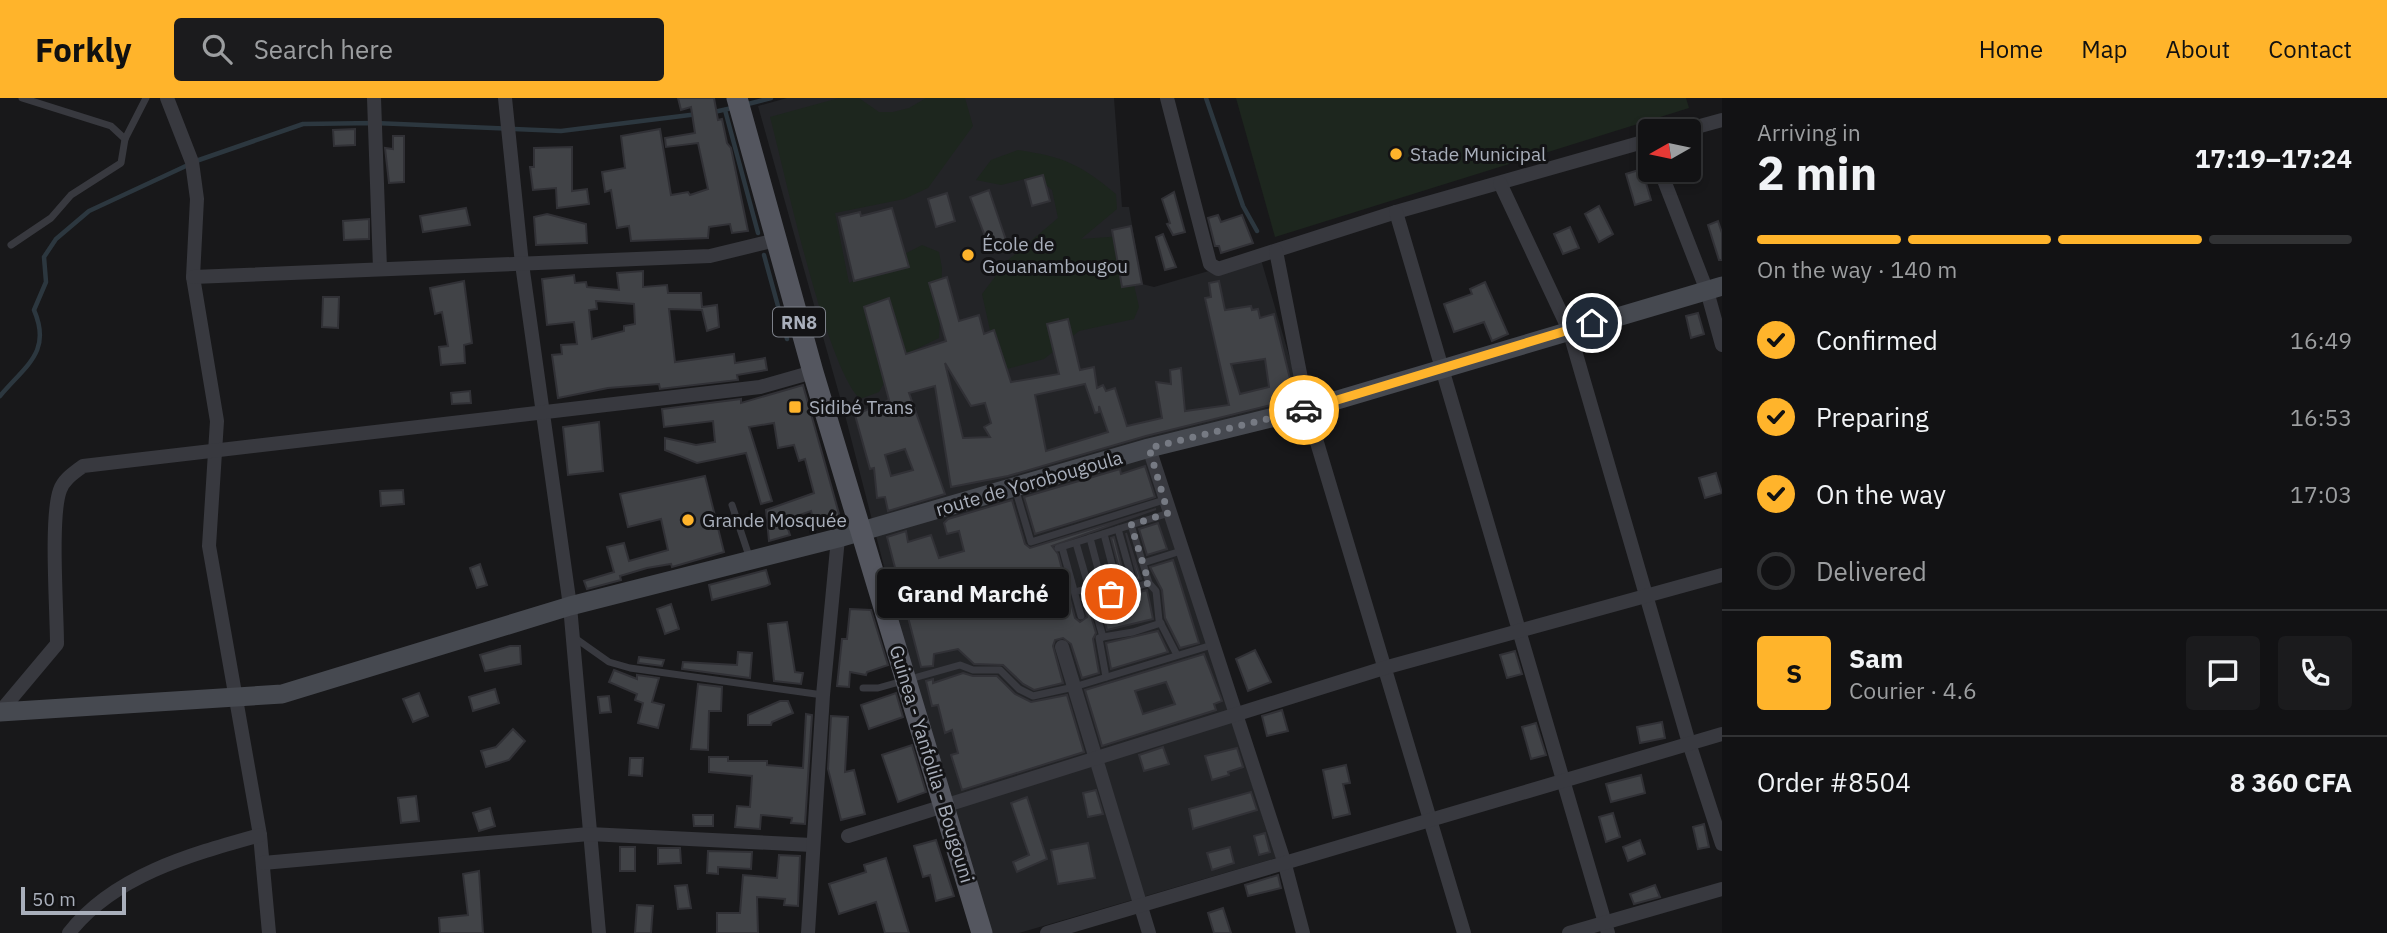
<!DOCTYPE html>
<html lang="en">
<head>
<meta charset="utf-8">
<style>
	body { margin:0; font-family:"IBM Plex Sans",sans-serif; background:#1b1b1d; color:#f1f3f6; height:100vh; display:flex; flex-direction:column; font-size:26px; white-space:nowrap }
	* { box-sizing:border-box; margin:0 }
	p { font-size:23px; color:#9c9ea0 }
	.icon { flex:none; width:38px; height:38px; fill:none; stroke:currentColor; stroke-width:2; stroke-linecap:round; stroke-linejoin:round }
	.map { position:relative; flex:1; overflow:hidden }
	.panel { display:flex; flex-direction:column; background:#121214; width:665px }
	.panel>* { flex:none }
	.needle { width:46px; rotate:261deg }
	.tools { position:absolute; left:1638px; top:21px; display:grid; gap:14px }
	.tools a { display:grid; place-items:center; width:63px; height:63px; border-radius:7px; background:#121214; box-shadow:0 4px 10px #0003,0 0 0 2px #313234; font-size:35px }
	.scale { position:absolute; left:21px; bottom:18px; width:105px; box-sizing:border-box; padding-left:7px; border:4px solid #a9afbb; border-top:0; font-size:19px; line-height:24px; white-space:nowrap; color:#a9afbb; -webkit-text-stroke:5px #131315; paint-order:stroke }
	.pin { position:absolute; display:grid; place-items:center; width:60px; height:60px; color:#fff; margin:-30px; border:4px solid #fff; border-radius:50%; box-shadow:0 2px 7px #0007 }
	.courier { position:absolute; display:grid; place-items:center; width:70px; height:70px; margin:-35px; border:5px solid #ffb42b; border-radius:50%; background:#fff; color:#222; box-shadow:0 2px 9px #0007 }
	.bubble { position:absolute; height:49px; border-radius:7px; background:#121214; box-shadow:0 4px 10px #0003,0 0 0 2px #313234; font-size:23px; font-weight:700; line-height:49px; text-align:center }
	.overview em { font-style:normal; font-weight:700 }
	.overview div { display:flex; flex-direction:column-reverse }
	.overview { display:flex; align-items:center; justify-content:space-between; height:119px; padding:0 35px }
	h1 { font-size:46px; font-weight:700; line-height:52px }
	.bar { display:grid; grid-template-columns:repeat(4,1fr); gap:10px 7px; align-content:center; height:84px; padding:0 35px }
	.bar i { height:9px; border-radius:5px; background:#313234 }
	.bar .on { background:#ffb42b }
	.bar p { grid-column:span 4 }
	.line { display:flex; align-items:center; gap:18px; padding:0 35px; border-top:2px solid #313234 }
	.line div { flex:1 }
	.round { display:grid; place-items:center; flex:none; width:74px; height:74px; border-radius:7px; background:#1b1b1d }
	ol { padding:0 35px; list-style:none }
	li { display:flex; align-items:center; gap:21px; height:77px }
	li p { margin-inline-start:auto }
	li .icon { padding:7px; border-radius:50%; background:#ffb42b; color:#111; stroke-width:4 }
	li:last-child { color:#9c9ea0 }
	li i { width:38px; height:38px; border:4px solid #313234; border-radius:50% }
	header { display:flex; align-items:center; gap:42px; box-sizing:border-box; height:98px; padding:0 35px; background:#ffb42b; color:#111 }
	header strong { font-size:33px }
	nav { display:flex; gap:38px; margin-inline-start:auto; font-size:24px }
	.search { width:490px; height:63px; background:#1b1b1d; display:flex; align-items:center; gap:18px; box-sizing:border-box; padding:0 24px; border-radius:7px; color:#9c9ea0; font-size:26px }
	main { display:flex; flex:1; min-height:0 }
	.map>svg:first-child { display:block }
	.built { fill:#232427 }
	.green { fill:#1d261e }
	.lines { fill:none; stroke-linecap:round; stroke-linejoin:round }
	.stream { stroke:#2c373f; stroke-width:4.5 }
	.building { fill:#414347; stroke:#313136; stroke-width:2; fill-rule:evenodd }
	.lane { stroke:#38393f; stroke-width:7 }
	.street { stroke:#38393f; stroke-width:14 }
	.secondary { stroke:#464950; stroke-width:19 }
	.primary { stroke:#54565f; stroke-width:21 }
	.done { stroke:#767a83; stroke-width:7; stroke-dasharray:0 12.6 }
	.route { stroke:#ffb42b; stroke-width:9 }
	.poi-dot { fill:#ffb42b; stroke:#131315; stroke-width:2.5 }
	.labels { text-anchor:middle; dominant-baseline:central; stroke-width:6; stroke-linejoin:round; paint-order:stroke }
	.shield { fill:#131315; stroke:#7c8089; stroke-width:2 }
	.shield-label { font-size:18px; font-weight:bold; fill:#a9afbb }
	.poi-label { font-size:19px; fill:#a9afbb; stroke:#131315; text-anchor:start }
	.street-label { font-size:19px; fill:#a9afbb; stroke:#131315 }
</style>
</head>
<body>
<header>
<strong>Forkly</strong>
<div class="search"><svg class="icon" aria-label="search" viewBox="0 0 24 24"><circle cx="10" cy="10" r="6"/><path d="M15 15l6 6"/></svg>Search here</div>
<nav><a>Home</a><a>Map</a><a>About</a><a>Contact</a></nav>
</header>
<main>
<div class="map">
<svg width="1722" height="835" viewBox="0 0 1722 835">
	<rect width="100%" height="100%" fill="#18181a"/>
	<polygon class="built" points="787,0 1114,0 1122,109 1129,109 1142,186 1154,189 1260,158 1304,309 1142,347 1276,760 1019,835 986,835 916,593 845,317 758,8"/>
	<g class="green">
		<path d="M839 0H859L879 14H893L909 10 926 0H965L973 28 928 90 904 101 835 115 849 185 922 147 939 154 942 170 939 240 898 260 879 294 860 301C826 269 785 75 770 19Z"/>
		<polygon points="1236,0 1686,0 1689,10 1275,139"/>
		<path d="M1018 52C1064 59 1080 66 1116 96L1117 111 1081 141 1123 138 1139 209 1134 221 1079 233 1044 261 999 273 982 196 1007 163 1058 120 1052 92 1036 78 1001 87 976 82 991 62Z"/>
	</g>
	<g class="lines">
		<g class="stream">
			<polyline points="1206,0 1243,108 1257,133"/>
			<polyline points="744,7 771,0"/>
			<polyline points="725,12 758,135"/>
			<polyline points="714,14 732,10"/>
			<polyline points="196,63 303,26 375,25 561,33 698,16"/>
			<polyline points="764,157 787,241"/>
			<path d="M0 298C26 267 52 254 34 212L46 184 44 159 56 141 89 113 188 67"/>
		</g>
	</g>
	<g class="building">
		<polygon points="678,0 714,0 718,22 722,21 727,45 731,50 748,133 732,135 730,126 709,129 708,140 631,143 629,128 617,130 611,92 605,94 602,74 625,70 621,38 660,31 671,97 688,94 690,97 708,91 698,45 666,49 665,40 695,35 691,9 681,12"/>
		<polygon points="355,31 355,47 334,48 333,32"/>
		<polygon points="393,38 404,38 404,84 389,85 385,50 393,51"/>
		<polygon points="572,49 572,93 587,91 589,106 557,110 556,90 533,92 530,69 534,69 534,50"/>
		<polygon points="1642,71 1651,102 1635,107 1626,76"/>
		<polygon points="1043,77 1050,103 1032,108 1025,82"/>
		<polygon points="989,92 1008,148 991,154 970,99"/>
		<polygon points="1174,94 1185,134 1173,137 1167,126 1170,125 1162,101"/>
		<polygon points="947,95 955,123 936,129 928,101"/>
		<polygon points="1599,108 1613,136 1599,144 1585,116"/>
		<polygon points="466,110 470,127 423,134 420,118"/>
		<polygon points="892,110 909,169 854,183 839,119 860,114 861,118"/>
		<polygon points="547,116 586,126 587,145 536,147 534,119"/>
		<polygon points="1218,117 1221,124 1242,117 1253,145 1221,155 1219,148 1215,148 1208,120"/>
		<polygon points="369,121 369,141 344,142 343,123"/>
		<polygon points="1718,123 1722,135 1722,162 1719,162 1708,127"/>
		<polygon points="1131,128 1142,186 1122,189 1112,132"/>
		<polygon points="1570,129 1579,150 1563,156 1554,136"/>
		<polygon points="1163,136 1176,169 1165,172 1156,139"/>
		<path d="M643 173V189L667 187 668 195H701L702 209 717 207 719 229 707 233 702 212 669 211 675 264 734 256 735 265 765 260 767 272 737 277 738 282 660 291 659 286 608 290 558 300 552 257 562 256 561 247 577 246 574 224 547 227 542 181 574 177 575 185 586 184 587 189 619 192 617 175ZM596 203 634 206 635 226 624 228V233L592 241 589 212 597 211Z"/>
		<path d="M947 179 959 223 979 217 984 236 994 232 1011 284 1059 276 1047 226 1068 221 1080 272 1094 269 1097 290 1103 287 1106 293 1115 290 1127 328 1162 320 1156 284 1171 286 1170 272 1181 270 1185 313 1229 307 1205 200 1211 199 1209 185 1219 183 1225 212 1251 208 1252 212 1258 211 1260 220 1274 216 1295 301 1146 338 1008 378 951 389 935 288 909 295 945 396 888 413 885 399 877 400 874 370 870 371 855 317 889 302 864 209 889 200 906 256 946 243 929 185ZM1265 261 1269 289 1240 296 1231 266ZM945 265 971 308 985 305 991 325 984 329 990 339 963 340ZM1085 286 1095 315 1099 314V308L1108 334 1046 353 1035 297ZM905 351 913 372 891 378 885 357Z"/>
		<polygon points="464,183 472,245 464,247 465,265 441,267 439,249 448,248 442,214 435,216 430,190"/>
		<polygon points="1485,184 1508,236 1492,243 1484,224 1454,234 1444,206 1472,196 1470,191"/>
		<polygon points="323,199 339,199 338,230 322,229"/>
		<polygon points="1698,215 1704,236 1691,240 1686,218"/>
		<polygon points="803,287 841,423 816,431 811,413 785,422 790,437 769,443 766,412 814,395 805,361 799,363 794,347 778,350 774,325 749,329 772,403 761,406 746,355 697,365 665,352 665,340 696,347 715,344 713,323 664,329 662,311 741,301 741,305"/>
		<polygon points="470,293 471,305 452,306 451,295"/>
		<polygon points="599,324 603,373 568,377 563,329"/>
		<polygon points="1145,368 1155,399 1035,436 1024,399 1120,371 1121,376"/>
		<polygon points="1716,375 1722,395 1705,400 1699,380"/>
		<polygon points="705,378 724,454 672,469 671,466 647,470 620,478 621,482 587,491 584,483 614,474 607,449 624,445 629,463 668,452 661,421 628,429 620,396"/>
		<polygon points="403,392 404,406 381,408 380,393"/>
		<polygon points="1012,402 1025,446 1030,450 1156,411 1052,448 1058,456 1075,520 1080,524 1087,519 1082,498 1085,497 1096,535 1093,541 1099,575 1082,580 1071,546 1063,540 1055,542 1053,548 1063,585 1034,592 1023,586 1003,567 974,566 958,551 934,556 933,568 921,569 887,439 906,433 908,444 931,437 939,460 964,453 959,433 947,436 944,425 948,421"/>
		<polygon points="1158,425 1167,451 1147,457 1139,431"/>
		<polygon points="1126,435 1141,481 1119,487 1133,483 1137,478"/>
		<polygon points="1114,439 1123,473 1120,474 1111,440"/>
		<polygon points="1173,462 1199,545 1180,550 1165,520 1162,492 1150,469"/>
		<polygon points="480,466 487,487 477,490 470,470"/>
		<polygon points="766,472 770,486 766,488 712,502 709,487"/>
		<polygon points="1147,492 1153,521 1107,532 1100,505"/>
		<polygon points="671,506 679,531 665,536 657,511"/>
		<polygon points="850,511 871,512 888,567 867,574 866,577 850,574 849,589 837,588 842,541 847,541"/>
		<polygon points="787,524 795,574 803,575 801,586 774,583 768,526"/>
		<polygon points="1158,533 1168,554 1111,571 1106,545"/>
		<polygon points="510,548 520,548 521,566 485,573 480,557"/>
		<polygon points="1255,552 1271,584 1248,593 1236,561"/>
		<polygon points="1515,553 1522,576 1507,580 1500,557"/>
		<polygon points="738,554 752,555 750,580 682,571 683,564 737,567"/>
		<path d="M1204 556 1222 603 1214 606 1216 612 1102 648 1085 592ZM1166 584 1175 606 1143 616 1135 593Z"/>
		<polygon points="639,559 664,562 662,568 638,565"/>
		<polygon points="614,572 637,581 637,577 659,580 652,604 664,607 658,630 638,625 643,605 635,602 637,596 609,584"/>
		<polygon points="963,575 973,578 997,578 1015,596 1031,604 1067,597 1084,654 962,692 951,657 958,655 952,632 945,635 938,607 932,608 926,583 933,581 933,585"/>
		<polygon points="698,586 722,589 721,613 709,613 708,652 691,651"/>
		<polygon points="495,591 499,605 473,613 469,599"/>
		<polygon points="419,595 428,618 413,624 403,601"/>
		<polygon points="896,595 903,619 869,631 861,607"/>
		<polygon points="609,598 611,614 600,615 598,599"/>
		<polygon points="780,603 788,603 793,615 772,624 771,627 748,627 748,617"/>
		<polygon points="1282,612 1288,633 1267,638 1262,618"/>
		<polygon points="806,616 812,617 805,726 791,725 792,720 761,717 760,731 735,729 737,708 750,709 752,678 709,674 709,659 728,659 728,663 767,663 767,667 803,670"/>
		<polygon points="831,618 848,619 845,674 854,672 865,716 841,722 828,671"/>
		<polygon points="1662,624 1665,640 1640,645 1637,629"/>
		<polygon points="1536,625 1546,657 1531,661 1522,629"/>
		<polygon points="513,631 525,643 509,662 486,669 481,653 496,649"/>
		<polygon points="912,647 926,694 898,704 882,657"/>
		<polygon points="1163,649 1169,666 1144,673 1139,657"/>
		<polygon points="1237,650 1243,669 1228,674 1229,677 1212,682 1205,658"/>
		<polygon points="630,660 643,660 642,678 629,677"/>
		<polygon points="1346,667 1350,685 1343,686 1350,716 1333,720 1323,672"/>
		<polygon points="1641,677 1645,695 1611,704 1606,686"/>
		<polygon points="1096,692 1103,716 1088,719 1083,695"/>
		<polygon points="1251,694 1257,712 1193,731 1189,711"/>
		<polygon points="416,698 419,723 401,725 398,700"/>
		<polygon points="1027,699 1047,761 1017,774 1013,764 1029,757 1011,705"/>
		<polygon points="490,710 495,728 479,733 473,715"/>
		<polygon points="1613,715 1620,739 1606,744 1599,719"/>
		<polygon points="693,717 713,717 713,728 694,728"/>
		<polygon points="1704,726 1709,749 1698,751 1693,729"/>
		<polygon points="1265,735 1270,754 1259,757 1254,738"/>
		<polygon points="936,742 954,798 936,803 930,777 923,779 914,748"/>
		<polygon points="1640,742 1645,756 1628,763 1623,749"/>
		<polygon points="1088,745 1095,780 1058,786 1051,752"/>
		<rect x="620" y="749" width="15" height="24"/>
		<polygon points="1230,749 1234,765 1212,772 1207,755"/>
		<polygon points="658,750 680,750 681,765 658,766"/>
		<polygon points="708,753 752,754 751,771 718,769 718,776 707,775"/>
		<polygon points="779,757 800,758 798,808 784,807 785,801 757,799 758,835 717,835 717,815 740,815 743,777 777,780"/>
		<polygon points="886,760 909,835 885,835 876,804 839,816 829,786 866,774 864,767"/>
		<polygon points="479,773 483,835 440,835 439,820 468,817 463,776"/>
		<polygon points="1278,777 1281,790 1248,798 1245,787"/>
		<polygon points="687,787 691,810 678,811 675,788"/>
		<polygon points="1655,787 1660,799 1634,806 1630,796"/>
		<polygon points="637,807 653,808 651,835 635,835"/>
		<polygon points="1223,810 1231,835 1214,835 1208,815"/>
	</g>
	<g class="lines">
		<g class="lane">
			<polyline points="22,0 111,28 125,41"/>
			<polyline points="11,147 51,120 71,97 121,65 125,41 146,0"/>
			<polyline points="1015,390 1031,444 1164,402"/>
			<polyline points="732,407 750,461"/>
			<polyline points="1131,427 1149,485 1156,493 1159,522 1177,557"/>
			<polyline points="1104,436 1116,482"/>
			<polyline points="1090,440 1102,486"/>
			<polyline points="1076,445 1103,539 1099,540 1106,579"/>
			<polyline points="1062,449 1081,518"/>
			<polyline points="1058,450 1169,415"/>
			<polyline points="1143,465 1181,453"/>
			<polyline points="1075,494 1131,477 1118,431"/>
			<polyline points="1092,501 1149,485"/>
			<polyline points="1103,539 1133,534 1161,525"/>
			<polyline points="575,540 609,564 630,570 823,597"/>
			<polyline points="863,590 878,590 960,567 973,572 1000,572 1019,591 1033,598 1074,589 1212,547"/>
		</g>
		<g class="street">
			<polyline points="167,0 192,64 197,101 193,179 217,323 209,448 260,737 269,835"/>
			<polyline points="374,0 380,171"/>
			<polyline points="505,0 522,166 570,508 599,835"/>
			<polyline points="1167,0 1210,166 1218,171 1396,114 1650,42"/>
			<polyline points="1682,33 1722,22"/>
			<polyline points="1660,72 1707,193 1722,247"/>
			<polyline points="1500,85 1569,232 1689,645 1722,746"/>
			<polyline points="1396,114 1608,835"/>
			<polyline points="1276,153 1307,311 1464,835"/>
			<polyline points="193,179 710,158 776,142"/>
			<polyline points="1149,350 1284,763 1303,835"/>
			<polyline points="1062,549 1149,835"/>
			<path d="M0 614 57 546C57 513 50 419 60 392 64 381 74 375 83 368L760 289 813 274"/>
			<polyline points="848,738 1384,570 1722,477"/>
			<polyline points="263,765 589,736 812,747"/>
			<path d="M69 835C114 777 192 756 260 737"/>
			<polyline points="808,835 823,597 838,440"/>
			<polyline points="1047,835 1722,636"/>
			<polyline points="1569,835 1722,791"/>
		</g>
		<polyline class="secondary" points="0,614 282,596 570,508 838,440 1149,350 1307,311 1722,188"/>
		<polyline class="primary" points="737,0 813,274 982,835"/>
	</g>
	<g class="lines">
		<polyline class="done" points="1111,496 1149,485 1131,427 1168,415 1149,350 1304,312"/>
		<polyline class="route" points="1304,312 1592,225"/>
	</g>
	<g class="poi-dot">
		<circle cx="1396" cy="56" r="7"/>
		<circle cx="968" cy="157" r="7"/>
		<rect x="788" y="302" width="14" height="14" rx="3.5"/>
		<circle cx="688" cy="422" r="7"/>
	</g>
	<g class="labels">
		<rect class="shield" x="773" y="209.5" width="52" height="29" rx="5"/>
		<g class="shield-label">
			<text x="799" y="224">RN8</text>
		</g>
		<g class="poi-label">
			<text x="1410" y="56">Stade Municipal</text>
			<text x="982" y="146">École de<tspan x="982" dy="22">Gouanambougou</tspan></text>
			<text x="809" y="309">Sidibé Trans</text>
			<text x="702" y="422">Grande Mosquée</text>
		</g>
		<g class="street-label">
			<text transform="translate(1029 385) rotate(-16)">route de Yorobougoula</text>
			<text transform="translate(932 666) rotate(73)">Guinea - Yanfolila - Bougouni</text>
		</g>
	</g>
</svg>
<div class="tools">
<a><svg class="needle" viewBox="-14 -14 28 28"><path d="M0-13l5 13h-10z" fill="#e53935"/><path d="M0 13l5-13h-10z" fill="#9c9ea0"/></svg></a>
</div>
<div class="scale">50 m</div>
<div class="pin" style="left:1111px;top:496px;background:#ea580c"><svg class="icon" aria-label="bag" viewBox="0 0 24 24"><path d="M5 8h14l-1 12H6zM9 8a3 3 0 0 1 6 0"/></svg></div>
<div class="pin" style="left:1592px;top:225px;background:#1f2937"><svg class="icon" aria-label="home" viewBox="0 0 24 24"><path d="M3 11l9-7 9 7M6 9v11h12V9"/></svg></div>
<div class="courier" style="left:1304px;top:312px"><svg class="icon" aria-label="car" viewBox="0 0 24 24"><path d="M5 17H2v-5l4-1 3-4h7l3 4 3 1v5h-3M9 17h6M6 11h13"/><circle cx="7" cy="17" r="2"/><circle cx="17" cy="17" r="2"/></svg></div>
<div class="bubble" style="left:877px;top:471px;width:192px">Grand Marché</div>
</div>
<section class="panel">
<div class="overview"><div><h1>2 min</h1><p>Arriving in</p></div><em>17:19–17:24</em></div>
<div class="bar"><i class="on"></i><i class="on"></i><i class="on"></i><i></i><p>On the way · 140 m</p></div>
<ol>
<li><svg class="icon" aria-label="check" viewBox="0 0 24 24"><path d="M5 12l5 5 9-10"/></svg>Confirmed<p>16:49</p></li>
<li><svg class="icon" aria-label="check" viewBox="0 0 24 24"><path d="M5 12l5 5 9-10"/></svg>Preparing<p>16:53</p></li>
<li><svg class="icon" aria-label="check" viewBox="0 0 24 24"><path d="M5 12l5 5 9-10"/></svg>On the way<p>17:03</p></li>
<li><i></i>Delivered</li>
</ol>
<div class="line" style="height:126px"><b class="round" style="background:#ffb42b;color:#111">S</b><div><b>Sam</b><p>Courier · 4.6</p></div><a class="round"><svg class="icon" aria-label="chat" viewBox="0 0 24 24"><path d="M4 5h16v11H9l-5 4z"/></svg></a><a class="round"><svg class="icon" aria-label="phone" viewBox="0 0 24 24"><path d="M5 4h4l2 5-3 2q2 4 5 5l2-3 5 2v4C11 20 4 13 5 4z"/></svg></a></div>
<div class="line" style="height:91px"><div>Order #8504</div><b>8 360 CFA</b></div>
</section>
</main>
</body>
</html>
